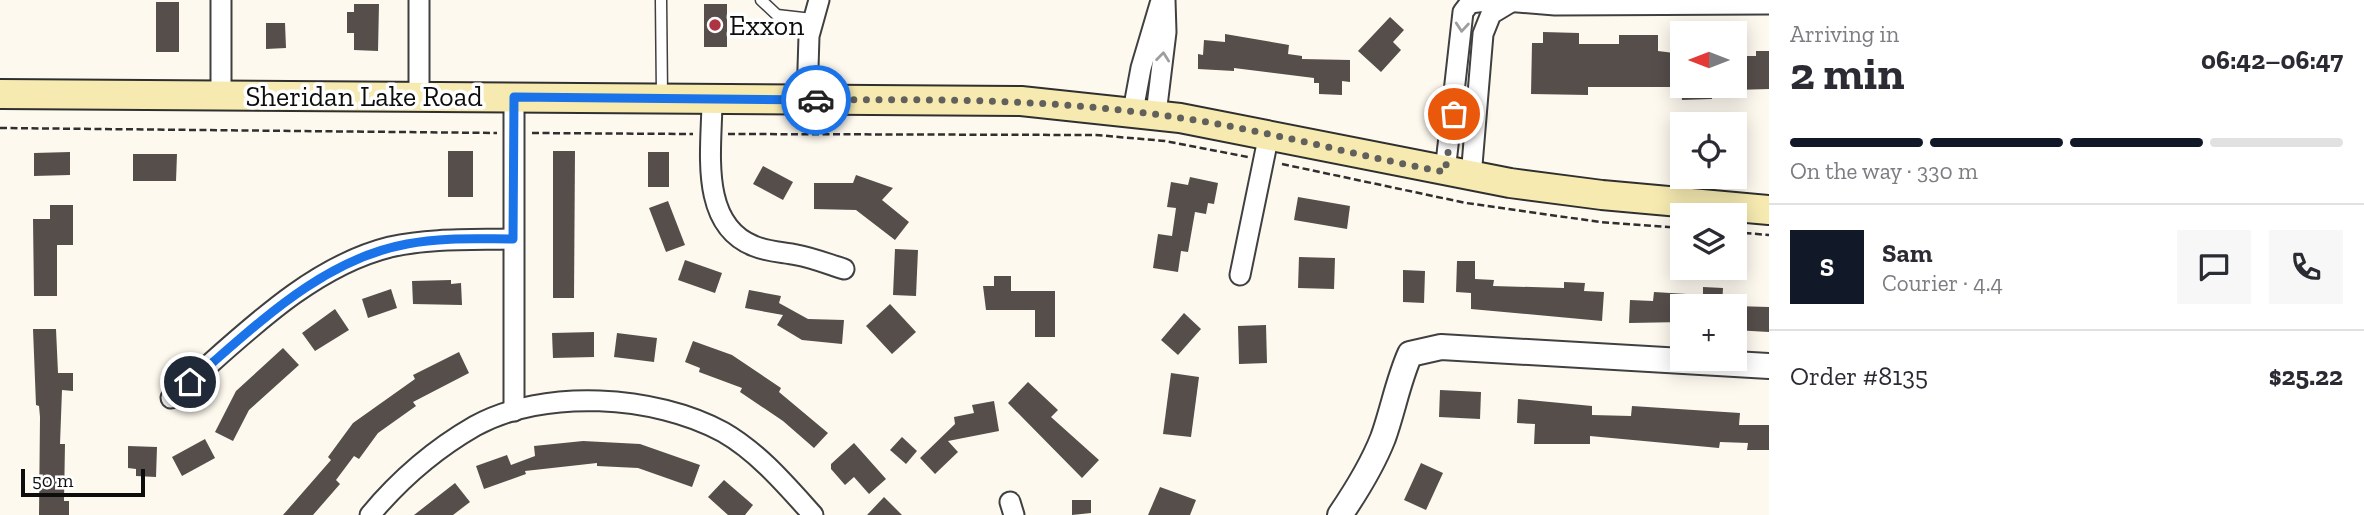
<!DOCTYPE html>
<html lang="en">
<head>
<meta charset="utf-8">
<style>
	body { margin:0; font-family:"Zilla Slab",serif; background:#f7f7f7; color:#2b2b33; height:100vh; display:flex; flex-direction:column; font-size:26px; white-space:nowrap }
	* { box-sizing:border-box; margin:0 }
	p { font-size:23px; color:#7c7c81 }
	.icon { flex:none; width:38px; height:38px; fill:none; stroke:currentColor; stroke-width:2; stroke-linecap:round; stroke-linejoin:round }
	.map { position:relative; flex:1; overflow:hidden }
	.panel { display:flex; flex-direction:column; background:#fff; width:595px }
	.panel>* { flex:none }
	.needle { width:46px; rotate:270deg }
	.fabs { position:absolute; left:1670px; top:21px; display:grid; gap:14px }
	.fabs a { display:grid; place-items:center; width:77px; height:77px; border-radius:0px; background:#fff; box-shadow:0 4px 18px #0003; font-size:35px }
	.scale { position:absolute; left:21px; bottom:18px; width:124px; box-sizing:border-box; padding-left:7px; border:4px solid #0d0d0d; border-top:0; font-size:19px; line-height:24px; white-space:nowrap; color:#0d0d0d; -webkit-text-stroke:5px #fff; paint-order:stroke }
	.pin { position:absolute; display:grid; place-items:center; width:60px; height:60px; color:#fff; margin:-30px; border:4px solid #fff; border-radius:50%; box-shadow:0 2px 7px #0007 }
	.courier { position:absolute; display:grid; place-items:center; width:70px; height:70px; margin:-35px; border:5px solid #1a73e8; border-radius:50%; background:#fff; color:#222; box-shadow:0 2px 9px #0007 }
	.head em { font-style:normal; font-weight:800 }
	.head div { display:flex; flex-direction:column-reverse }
	.head { display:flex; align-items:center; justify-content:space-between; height:119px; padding:0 21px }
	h1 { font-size:46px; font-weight:800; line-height:52px }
	.bar { display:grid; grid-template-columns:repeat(4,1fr); gap:10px 7px; align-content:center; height:84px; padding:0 21px }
	.bar i { height:9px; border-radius:5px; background:#e1e1e2 }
	.bar .on { background:#111827 }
	.bar p { grid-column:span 4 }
	.line { display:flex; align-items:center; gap:18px; padding:0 21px; border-top:2px solid #e1e1e2 }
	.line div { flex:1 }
	.round { display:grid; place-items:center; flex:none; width:74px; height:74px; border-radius:0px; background:#f7f7f7 }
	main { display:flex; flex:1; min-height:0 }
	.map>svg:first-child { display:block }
	.building { fill:#554e4b }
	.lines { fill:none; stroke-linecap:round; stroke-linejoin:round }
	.service-casing { stroke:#404040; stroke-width:13 }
	.minor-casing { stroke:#404040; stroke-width:23 }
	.tertiary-casing { stroke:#404040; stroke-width:28 }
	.secondary-casing { stroke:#2f2f2f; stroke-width:32 }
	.path { stroke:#2f2f2f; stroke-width:2.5; stroke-dasharray:7 3.5; stroke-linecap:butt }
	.service { stroke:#fff; stroke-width:10 }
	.minor { stroke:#fff; stroke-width:19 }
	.tertiary { stroke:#fff; stroke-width:24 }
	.secondary { stroke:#f6eab1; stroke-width:28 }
	.oneway { stroke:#9e9e9e }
	.done { stroke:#61605c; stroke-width:7; stroke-dasharray:0 12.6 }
	.route { stroke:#1a73e8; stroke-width:9 }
	.poi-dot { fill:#ae3443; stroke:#fff; stroke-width:2.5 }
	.labels { text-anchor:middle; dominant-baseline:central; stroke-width:7; stroke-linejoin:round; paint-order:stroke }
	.poi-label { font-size:28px; fill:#0d0d0d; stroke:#fff; text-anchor:start }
	.street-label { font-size:28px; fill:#0d0d0d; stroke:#fff }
</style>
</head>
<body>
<main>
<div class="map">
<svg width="1769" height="515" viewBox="0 0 1769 515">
	<rect width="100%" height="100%" fill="#fdf9ef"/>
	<g class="building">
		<rect x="156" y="2" width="23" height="50"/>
		<polygon points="354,4 379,4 378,51 354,50 354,33 347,33 347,12 354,12"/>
		<rect x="704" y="4" width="23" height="43"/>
		<polygon points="1390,17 1404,30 1393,42 1401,50 1381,72 1358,51"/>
		<polygon points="266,23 285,23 286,48 266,49"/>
		<polygon points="1543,32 1579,33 1579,44 1619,44 1619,35 1658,35 1658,51 1682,54 1682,86 1711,86 1712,99 1682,100 1681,87 1588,87 1588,95 1531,94 1532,43 1543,43"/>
		<polygon points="1225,34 1289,45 1288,54 1302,56 1302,59 1350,60 1350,82 1342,81 1342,95 1319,94 1319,83 1314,83 1314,78 1234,68 1234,71 1198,69 1198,54 1203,55 1204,40 1225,42"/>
		<polygon points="1756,51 1769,51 1769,89 1734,90 1734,56 1756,56"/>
		<rect x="448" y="151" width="25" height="46"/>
		<polygon points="553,151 575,151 574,298 553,298"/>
		<polygon points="70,152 70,175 34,176 34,153"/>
		<rect x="648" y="152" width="21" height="35"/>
		<polygon points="133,154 177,154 176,181 133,181"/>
		<polygon points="763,166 793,182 783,200 753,184"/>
		<polygon points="856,175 893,188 882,200 909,222 895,240 856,210 814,209 814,183 853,183"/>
		<polygon points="1190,177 1218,183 1214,204 1208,203 1206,214 1195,212 1188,252 1181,251 1178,272 1153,268 1158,234 1172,236 1176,208 1167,207 1171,182 1188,185"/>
		<polygon points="1298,197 1350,206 1347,229 1294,220"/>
		<polygon points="668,201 685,245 666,252 649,208"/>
		<polygon points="50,205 73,205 73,245 57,245 57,296 34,296 33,219 50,219"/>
		<polygon points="895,249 918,250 916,296 893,295"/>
		<polygon points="1299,257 1335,258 1334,289 1298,288"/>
		<polygon points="685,260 722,273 715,293 678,280"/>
		<polygon points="1457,261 1475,261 1475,279 1494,280 1493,286 1564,288 1564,282 1585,283 1584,291 1604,292 1602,321 1471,309 1471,293 1456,292"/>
		<polygon points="1403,270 1425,271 1424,303 1403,302"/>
		<polygon points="994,276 1011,276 1011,291 1055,291 1055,337 1035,337 1035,310 986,310 983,286 994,286"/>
		<polygon points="451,280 451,284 461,283 462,305 413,304 412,281"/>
		<polygon points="1703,287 1723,288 1722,306 1682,306 1682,322 1629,323 1630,300 1653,301 1654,292 1703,295"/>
		<polygon points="391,289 397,308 368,318 362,299"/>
		<polygon points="749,290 781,296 779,303 808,319 844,320 842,344 802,340 777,325 783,315 745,308"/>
		<polygon points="890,304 916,332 892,354 866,326"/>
		<polygon points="1734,306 1769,307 1769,332 1734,330"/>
		<polygon points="335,309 349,330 315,351 302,333"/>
		<polygon points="1184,313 1201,329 1178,355 1161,340"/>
		<polygon points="1266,325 1267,363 1239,364 1238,326"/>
		<polygon points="33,329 56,329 58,373 73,373 73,391 62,390 60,444 65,444 64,501 69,501 69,515 39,515 40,417 39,406 36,405"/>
		<polygon points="594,332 594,357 553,358 552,333"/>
		<polygon points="617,333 657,338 654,362 614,357"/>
		<polygon points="693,341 732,355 781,388 779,392 828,433 814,448 783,421 740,392 742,388 699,372 700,368 685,362"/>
		<polygon points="283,348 299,365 249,410 233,441 215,432 236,391"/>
		<polygon points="459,352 469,373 413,402 416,406 378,433 359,459 354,456 336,480 340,484 313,515 283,515 331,460 328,457 353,423 415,379 413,375"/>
		<polygon points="1171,373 1199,377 1191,437 1163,434"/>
		<polygon points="1028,382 1058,410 1051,417 1099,460 1082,478 1008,403"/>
		<polygon points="1440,390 1481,392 1480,419 1439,417"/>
		<polygon points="1518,399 1592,406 1592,415 1631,416 1632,406 1740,413 1739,425 1769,425 1769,450 1747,450 1748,443 1720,442 1719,448 1590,436 1590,444 1534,444 1535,424 1517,423"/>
		<polygon points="994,401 999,431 948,441 958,452 935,474 920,458 955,424 954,417 974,413 972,405"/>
		<polygon points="902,437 917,451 906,464 890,450"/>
		<polygon points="205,439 215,458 182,476 172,457"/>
		<polygon points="583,441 640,444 700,465 692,487 638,468 597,466 597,463 525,471 526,474 484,489 476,466 507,455 511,465 535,456 534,446"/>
		<polygon points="854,443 886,479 869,494 854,477 845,485 831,469 831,464"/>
		<polygon points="128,446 157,447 156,477 136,476 136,469 128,468"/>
		<polygon points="1421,463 1443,473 1426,510 1404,500"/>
		<polygon points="724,480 753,505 745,515 728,515 708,497"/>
		<polygon points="455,483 470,502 453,515 414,515"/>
		<polygon points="1160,487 1196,500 1190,515 1148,515"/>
		<polygon points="884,497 902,515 867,515"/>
		<polygon points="1072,500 1091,500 1091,513 1072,515"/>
	</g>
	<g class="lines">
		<defs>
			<g id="service">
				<polyline points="661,0 662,95"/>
				<polyline points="761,0 777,15 812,19"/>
			</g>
			<g id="minor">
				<polyline points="221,0 221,95"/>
				<polyline points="419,96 419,0"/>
				<polyline points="514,97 514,411"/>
				<path d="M712 100C712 147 698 224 754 246 768 252 783 252 797 255 813 258 828 264 844 269"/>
				<polyline points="807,100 809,36 819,0"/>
				<polyline points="1133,111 1141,68 1160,4"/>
				<polyline points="1156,114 1166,32 1165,0"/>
				<polyline points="1445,172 1463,12 1470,3 1493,0 1555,5 1769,4"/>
				<polyline points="1471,177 1483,34 1491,14 1511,2"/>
				<polyline points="1240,275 1269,134"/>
				<path d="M171 398C236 343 305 268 390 247 431 238 472 240 513 239"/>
				<polyline points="1010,502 1014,515"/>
				<path d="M370 515C400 479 435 449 475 426 544 388 655 395 723 432 758 452 786 485 813 515"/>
			</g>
			<path id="tertiary" d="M1340 515C1357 490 1372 466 1383 438 1393 410 1398 381 1410 354L1441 347 1769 366"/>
			<polyline id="secondary" points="0,94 1021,101 1180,118 1510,183 1602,195 1769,210"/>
		</defs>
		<use href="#service" class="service-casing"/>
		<use href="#minor" class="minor-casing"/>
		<use href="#tertiary" class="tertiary-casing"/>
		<use href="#secondary" class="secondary-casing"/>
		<g class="path">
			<polyline points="0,128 497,133"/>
			<polyline points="532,133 693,134"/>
			<polyline points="728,134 1096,135 1165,141 1248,157"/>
			<polyline points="1282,164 1466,203 1600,222 1682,228"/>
			<polyline points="1734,232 1769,235"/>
		</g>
		<use href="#service" class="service"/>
		<use href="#minor" class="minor"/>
		<use href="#tertiary" class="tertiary"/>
		<use href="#secondary" class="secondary"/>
	</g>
	<defs><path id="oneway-chevron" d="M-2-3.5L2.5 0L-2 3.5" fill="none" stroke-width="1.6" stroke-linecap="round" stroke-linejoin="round" transform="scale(1.75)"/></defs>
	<g class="oneway">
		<use href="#oneway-chevron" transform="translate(1462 27) rotate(95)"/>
		<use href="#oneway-chevron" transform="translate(1163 57) rotate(-84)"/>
	</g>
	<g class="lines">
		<path class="done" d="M816 100C938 99 1060 99 1181 118 1270 131 1357 156 1445 172L1454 114"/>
		<path class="route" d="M190 382C255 327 320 260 407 244 442 237 478 239 513 239L514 97 816 100"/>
	</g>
	<circle class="poi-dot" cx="715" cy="25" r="7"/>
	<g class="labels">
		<g class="poi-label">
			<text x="729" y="25">Exxon</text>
		</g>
		<g class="street-label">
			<text x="364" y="96">Sheridan Lake Road</text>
		</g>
	</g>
</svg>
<div class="fabs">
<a><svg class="needle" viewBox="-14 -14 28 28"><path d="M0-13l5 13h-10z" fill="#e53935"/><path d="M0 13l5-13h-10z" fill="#7c7c81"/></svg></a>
<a><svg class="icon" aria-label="locate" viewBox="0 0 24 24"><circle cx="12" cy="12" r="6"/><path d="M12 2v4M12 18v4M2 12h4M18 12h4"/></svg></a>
<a><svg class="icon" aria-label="layers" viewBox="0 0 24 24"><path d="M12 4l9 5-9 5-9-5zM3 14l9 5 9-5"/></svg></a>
<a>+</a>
</div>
<div class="scale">50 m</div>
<div class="pin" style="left:1454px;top:114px;background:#ea580c"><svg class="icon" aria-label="bag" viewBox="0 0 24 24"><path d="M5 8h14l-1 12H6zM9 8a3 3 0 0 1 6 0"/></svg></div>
<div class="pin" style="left:190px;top:382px;background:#1f2937"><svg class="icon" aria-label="home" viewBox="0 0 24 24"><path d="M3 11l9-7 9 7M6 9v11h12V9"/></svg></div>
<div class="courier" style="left:816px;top:100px"><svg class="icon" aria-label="car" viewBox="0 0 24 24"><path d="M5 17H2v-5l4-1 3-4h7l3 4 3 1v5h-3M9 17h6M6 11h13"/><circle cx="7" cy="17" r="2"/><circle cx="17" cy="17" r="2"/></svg></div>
</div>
<section class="panel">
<div class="head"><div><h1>2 min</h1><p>Arriving in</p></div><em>06:42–06:47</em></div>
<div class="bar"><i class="on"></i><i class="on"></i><i class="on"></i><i></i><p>On the way · 330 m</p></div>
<div class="line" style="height:126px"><b class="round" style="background:#111827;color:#fff">S</b><div><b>Sam</b><p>Courier · 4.4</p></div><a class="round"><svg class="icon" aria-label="chat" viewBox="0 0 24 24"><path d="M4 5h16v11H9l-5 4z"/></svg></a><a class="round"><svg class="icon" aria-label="phone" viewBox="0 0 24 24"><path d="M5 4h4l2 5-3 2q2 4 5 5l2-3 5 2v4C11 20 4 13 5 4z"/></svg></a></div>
<div class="line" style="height:91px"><div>Order #8135</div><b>$25.22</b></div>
</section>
</main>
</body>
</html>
